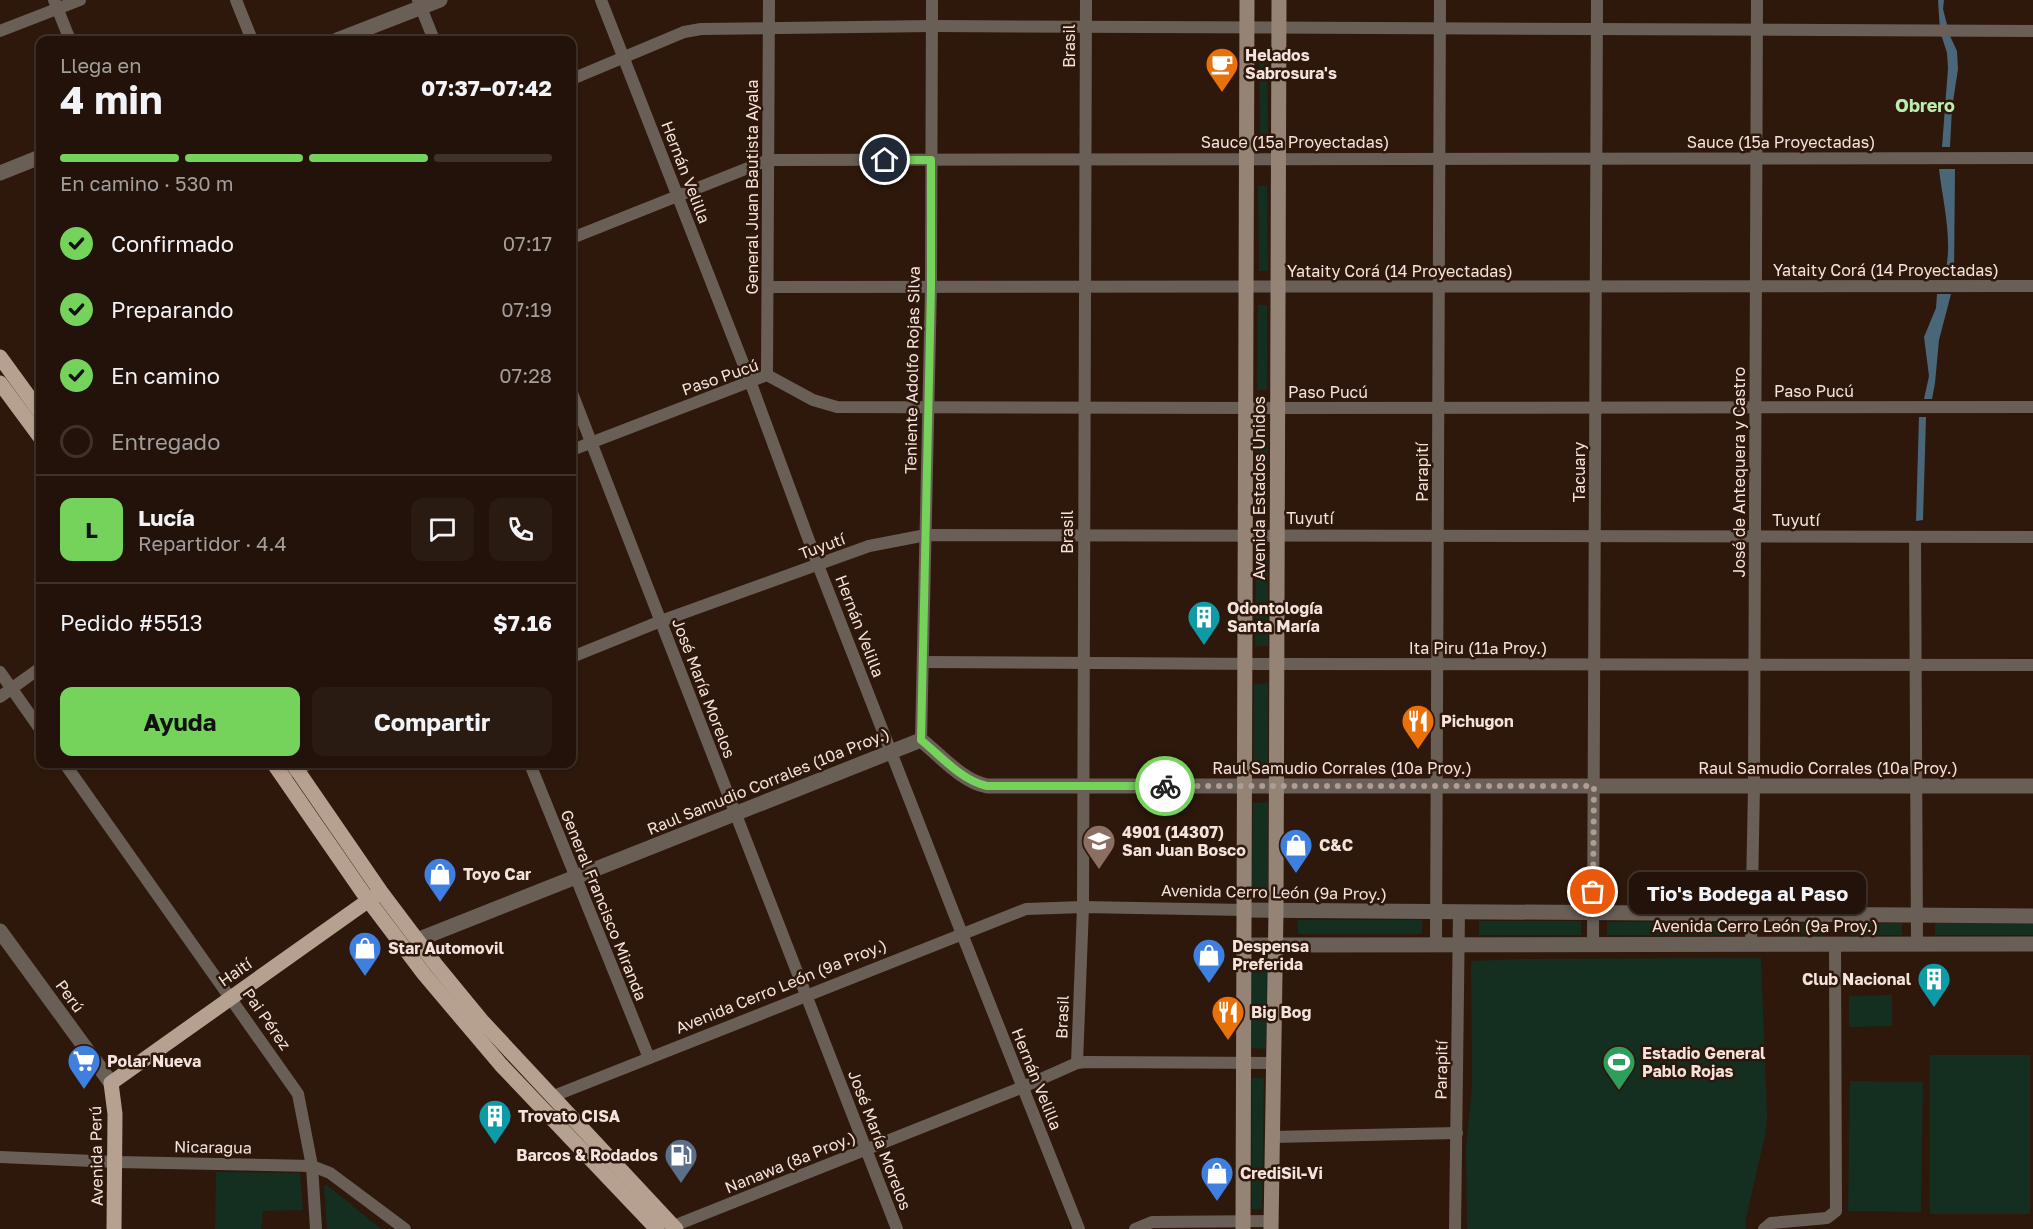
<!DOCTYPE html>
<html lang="es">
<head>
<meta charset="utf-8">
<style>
	body { margin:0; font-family:"Golos Text",sans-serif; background:#2a1b12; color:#f1f3f6; height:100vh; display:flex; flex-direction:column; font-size:22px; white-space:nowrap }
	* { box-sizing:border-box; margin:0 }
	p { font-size:20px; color:#a29e9c }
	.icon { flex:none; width:33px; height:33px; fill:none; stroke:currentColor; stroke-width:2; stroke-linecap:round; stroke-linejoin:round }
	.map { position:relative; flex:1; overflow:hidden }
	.drawer { position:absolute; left:36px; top:36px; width:540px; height:732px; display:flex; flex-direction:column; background:#221209; border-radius:12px; box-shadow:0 2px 4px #0004,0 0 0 2px #3f322a }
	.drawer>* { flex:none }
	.pin { position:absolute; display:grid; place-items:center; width:51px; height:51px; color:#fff; margin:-26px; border:3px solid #fff; border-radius:50%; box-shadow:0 2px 6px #0007 }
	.courier { position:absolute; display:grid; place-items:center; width:60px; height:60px; margin:-30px; border:4px solid #75d25b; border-radius:50%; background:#fff; color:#222; box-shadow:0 2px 8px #0007 }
	.bubble { position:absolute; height:42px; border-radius:12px; background:#221209; box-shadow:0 2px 4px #0004,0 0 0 2px #3f322a; font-size:20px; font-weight:700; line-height:42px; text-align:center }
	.summary em { font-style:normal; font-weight:700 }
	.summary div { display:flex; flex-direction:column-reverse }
	.summary { display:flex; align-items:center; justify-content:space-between; height:102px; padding:0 24px }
	h1 { font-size:39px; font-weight:700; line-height:45px }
	.bar { display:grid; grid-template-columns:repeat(4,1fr); gap:9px 6px; align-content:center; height:72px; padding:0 24px }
	.bar i { height:8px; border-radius:4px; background:#3f322a }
	.bar .on { background:#75d25b }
	.bar p { grid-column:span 4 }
	.line { display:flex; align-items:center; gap:15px; padding:0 24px; border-top:2px solid #3f322a }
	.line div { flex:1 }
	.round { display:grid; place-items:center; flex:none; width:63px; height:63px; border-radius:12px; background:#2a1b12 }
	ol { padding:0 24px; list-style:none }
	li { display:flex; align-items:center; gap:18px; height:66px }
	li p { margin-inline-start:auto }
	li .icon { padding:6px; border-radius:50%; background:#75d25b; color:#111; stroke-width:4 }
	li:last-child { color:#a29e9c }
	li i { width:33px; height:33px; border:3px solid #3f322a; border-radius:50% }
	.action { display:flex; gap:12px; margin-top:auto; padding:12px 24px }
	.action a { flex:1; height:69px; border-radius:12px; background:#75d25b; color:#111; font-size:24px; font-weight:700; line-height:69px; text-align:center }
	.action a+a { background:#2a1b12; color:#f1f3f6 }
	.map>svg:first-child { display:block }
	.green { fill:#142e20 }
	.water { fill:#4a6679 }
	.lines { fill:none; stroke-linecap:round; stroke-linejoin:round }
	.minor { stroke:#6a5f57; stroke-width:12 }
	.tertiary { stroke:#6a5f57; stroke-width:15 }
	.secondary { stroke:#958376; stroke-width:15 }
	.primary { stroke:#b6a08f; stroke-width:15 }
	.done { stroke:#af9c93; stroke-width:6; stroke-dasharray:0 10.8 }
	.route { stroke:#75d25b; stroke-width:8 }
	.labels { text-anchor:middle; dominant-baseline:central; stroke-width:5; stroke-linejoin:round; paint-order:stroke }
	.street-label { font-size:16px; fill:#f4e3dc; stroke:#2e180c }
	.poi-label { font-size:16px; font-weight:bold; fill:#f4e3dc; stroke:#2e180c; text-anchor:start }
	.neighbourhood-label { font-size:18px; font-weight:bold; fill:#bbedae; stroke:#2e180c }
</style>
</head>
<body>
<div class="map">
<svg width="2033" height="1229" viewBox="0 0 2033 1229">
	<rect width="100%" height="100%" fill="#2e180c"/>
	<g class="green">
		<polygon points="1259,50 1267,50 1268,139 1260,139"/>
		<polygon points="1258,186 1267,186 1268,271 1259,271"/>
		<polygon points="1258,305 1267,305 1267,390 1257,390"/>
		<rect x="1256" y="425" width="12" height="88"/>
		<polygon points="1256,556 1268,556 1268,646 1255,646"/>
		<polygon points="1268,683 1268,769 1253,769 1254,684"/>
		<polygon points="1268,802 1268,894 1252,894 1253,803"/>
		<rect x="1298" y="920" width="124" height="14"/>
		<rect x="1479" y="921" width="102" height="14"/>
		<rect x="1607" y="922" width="127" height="13"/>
		<polygon points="1773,922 1824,923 1824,935 1772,934"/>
		<rect x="1850" y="923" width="52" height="12"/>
		<rect x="1935" y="923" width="98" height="12"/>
		<polygon points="1761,958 1767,1116 1765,1136 1746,1218 1746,1229 1467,1229 1466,1147 1472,1086 1471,961 1520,959"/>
		<polygon points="1252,969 1267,971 1266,1049 1252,1048"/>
		<polygon points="1892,995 1892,1026 1849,1027 1849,996"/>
		<rect x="1930" y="1055" width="100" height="159"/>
		<polygon points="1252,1078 1264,1078 1262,1209 1252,1209"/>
		<polygon points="1850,1081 1923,1082 1921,1212 1848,1211"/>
		<polygon points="216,1172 300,1173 303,1210 263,1211 261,1229 215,1229"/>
		<polygon points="327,1185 381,1229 327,1229 324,1186"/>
	</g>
	<g class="water">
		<polygon points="1938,0 1944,0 1943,9 1950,36 1957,51 1958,69 1952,108 1950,147 1942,147 1948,68 1947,53 1940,31"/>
		<path d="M1939 169H1955L1954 276 1944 277C1954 243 1943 204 1939 169Z"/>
		<polygon points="1937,294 1951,294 1939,340 1935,383 1932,399 1924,399 1929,376 1924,337 1936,308"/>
		<polygon points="1919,417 1926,417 1923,520 1916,521"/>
	</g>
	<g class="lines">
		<g class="minor">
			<polyline points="54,0 70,40"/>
			<polyline points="236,0 252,40"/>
			<polyline points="418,0 434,40"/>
			<polyline points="601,0 750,381 818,565 962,934 1079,1229"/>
			<polyline points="0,31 80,0"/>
			<polyline points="572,79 684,32 701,29 932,26 2033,31"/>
			<polyline points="572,238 768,160 2033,158"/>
			<polyline points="768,287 2033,286"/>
			<polyline points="767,375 769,0"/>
			<polyline points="572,393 897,1229"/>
			<polyline points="572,450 767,375 813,400 837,407 1264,408 2033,407"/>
			<polyline points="1915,537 1917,944"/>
			<polyline points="572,657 661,621 869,546 926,535 2033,537"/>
			<polyline points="923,662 1261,664 2033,665"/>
			<polyline points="0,672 40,729"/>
			<polyline points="0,697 40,668"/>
			<polyline points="921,740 931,287 932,0"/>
			<polyline points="65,764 298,1094 312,1166 316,1229"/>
			<polyline points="530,764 649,1058"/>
			<polyline points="288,772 309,764"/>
			<polyline points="1593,944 1597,0"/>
			<polyline points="1751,944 1754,786 1757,0"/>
			<polyline points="1436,945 1440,0"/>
			<polyline points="1077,1063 1083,907 1086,0"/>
			<polyline points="551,1097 1026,909 1083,907 1245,910"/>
			<polyline points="1272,1137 1457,1133"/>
			<polyline points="0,1157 116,1162 312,1166 330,1173 405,1229"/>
			<polyline points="666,1229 1023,1087 1077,1063 1086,1062 1273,1063"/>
			<polyline points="1135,1229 1152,1222 1271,1221"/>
			<polyline points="1455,1229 1459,912"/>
			<polyline points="1764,1229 1771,1223 1827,1218 1836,1211 1835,944"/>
		</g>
		<g class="tertiary">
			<polyline points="337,40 440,0"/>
			<polyline points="0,173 40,157"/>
			<polyline points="1245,910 2033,916"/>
			<polyline points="0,931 111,1083"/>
			<path d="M417 940 921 740C941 756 962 781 987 786H2033"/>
			<polyline points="1245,945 2033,944"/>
		</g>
		<g class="secondary">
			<polyline points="1243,1229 1247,0"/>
			<polyline points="1271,1229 1276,911 1279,0"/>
		</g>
		<g class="primary">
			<polyline points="0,357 40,412"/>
			<polyline points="0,383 40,437"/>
			<polyline points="274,764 368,900 424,974 501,1065 657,1229"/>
			<polyline points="293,764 381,892 436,965 482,1021 676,1229"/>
			<polyline points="114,1229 115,1114 111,1083 376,895"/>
		</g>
	</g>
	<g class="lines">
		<polyline class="done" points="1165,786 1594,786 1593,892"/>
		<path class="route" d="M885 160H931V288L921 740C941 756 962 781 987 786H1165"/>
	</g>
	<defs>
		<symbol id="cafe-pin" viewBox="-11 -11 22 30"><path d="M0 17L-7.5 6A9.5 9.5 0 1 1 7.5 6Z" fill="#e8710a" stroke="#2e180c"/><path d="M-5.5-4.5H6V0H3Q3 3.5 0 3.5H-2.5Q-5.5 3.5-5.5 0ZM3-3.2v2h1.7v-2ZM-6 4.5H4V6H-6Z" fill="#fff"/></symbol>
		<symbol id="building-pin" viewBox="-11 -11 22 30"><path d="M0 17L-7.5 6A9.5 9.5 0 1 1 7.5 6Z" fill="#0f9aa8" stroke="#2e180c"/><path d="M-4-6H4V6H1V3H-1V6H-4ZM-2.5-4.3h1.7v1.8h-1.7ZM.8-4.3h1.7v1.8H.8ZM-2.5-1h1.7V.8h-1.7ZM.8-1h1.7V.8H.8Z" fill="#fff"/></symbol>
		<symbol id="restaurant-pin" viewBox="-11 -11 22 30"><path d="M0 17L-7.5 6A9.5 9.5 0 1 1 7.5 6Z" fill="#e8710a" stroke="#2e180c"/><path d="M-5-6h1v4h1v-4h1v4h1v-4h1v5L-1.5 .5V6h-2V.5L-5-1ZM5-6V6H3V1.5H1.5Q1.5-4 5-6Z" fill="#fff"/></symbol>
		<symbol id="school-pin" viewBox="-11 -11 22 30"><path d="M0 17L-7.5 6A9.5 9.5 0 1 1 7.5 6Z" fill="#8d6e63" stroke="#2e180c"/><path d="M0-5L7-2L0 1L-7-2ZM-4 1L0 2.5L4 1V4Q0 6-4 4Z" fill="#fff"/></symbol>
		<symbol id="shop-pin" viewBox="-11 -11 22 30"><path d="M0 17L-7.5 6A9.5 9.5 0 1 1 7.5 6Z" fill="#3f7fe0" stroke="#2e180c"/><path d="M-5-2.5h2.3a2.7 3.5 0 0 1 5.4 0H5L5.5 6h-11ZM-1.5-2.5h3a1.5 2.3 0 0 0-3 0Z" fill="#fff"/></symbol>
		<symbol id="supermarket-pin" viewBox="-11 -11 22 30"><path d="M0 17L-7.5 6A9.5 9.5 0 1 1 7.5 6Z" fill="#3f7fe0" stroke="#2e180c"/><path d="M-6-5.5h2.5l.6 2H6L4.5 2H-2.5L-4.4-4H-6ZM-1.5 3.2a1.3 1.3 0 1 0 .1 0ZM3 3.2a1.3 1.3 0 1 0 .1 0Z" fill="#fff"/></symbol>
		<symbol id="stadium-pin" viewBox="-11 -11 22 30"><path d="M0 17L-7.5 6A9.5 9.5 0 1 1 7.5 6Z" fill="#2e9e5b" stroke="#2e180c"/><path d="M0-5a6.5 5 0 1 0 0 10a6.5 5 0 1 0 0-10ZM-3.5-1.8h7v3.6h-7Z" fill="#fff"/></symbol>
		<symbol id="fuel-pin" viewBox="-11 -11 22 30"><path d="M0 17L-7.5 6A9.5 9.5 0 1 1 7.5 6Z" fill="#5c6f8a" stroke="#2e180c"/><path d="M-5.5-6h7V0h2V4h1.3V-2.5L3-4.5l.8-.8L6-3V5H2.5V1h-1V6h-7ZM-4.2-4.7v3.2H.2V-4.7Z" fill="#fff"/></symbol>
	</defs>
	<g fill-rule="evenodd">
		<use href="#cafe-pin" x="1203" y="45" width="38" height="52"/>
		<use href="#building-pin" x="1185" y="598" width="38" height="52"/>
		<use href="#restaurant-pin" x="1399" y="702" width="38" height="52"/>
		<use href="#school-pin" x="1080" y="822" width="38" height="52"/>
		<use href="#shop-pin" x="1277" y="826" width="38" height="52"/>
		<use href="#shop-pin" x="421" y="855" width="38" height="52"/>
		<use href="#shop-pin" x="346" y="929" width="38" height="52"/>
		<use href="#shop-pin" x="1190" y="936" width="38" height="52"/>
		<use href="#building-pin" x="1915" y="960" width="38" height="52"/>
		<use href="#restaurant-pin" x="1209" y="993" width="38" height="52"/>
		<use href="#supermarket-pin" x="65" y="1042" width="38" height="52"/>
		<use href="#stadium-pin" x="1600" y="1043" width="38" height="52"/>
		<use href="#building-pin" x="476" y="1097" width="38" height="52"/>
		<use href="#fuel-pin" x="662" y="1136" width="38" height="52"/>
		<use href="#shop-pin" x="1198" y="1154" width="38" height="52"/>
	</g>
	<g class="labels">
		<g class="street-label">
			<text transform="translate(1069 46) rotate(-90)">Brasil</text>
			<text x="1295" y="142">Sauce (15ª Proyectadas)</text>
			<text x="1781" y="142">Sauce (15ª Proyectadas)</text>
			<text transform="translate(686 172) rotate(69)">Hernán Velilla</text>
			<text transform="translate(752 187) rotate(-90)">General Juan Bautista Ayala</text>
			<text x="1886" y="270">Yataity Corá (14 Proyectadas)</text>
			<text x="1400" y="271">Yataity Corá (14 Proyectadas)</text>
			<text transform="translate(912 370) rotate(-89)">Teniente Adolfo Rojas Silva</text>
			<text transform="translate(720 377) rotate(-19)">Paso Pucú</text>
			<text x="1814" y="391">Paso Pucú</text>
			<text x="1328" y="392">Paso Pucú</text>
			<text transform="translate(1422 472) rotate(-90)">Parapití</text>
			<text transform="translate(1579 472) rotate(-90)">Tacuary</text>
			<text transform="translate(1739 472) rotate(-90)">José de Antequera y Castro</text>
			<text transform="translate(1259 488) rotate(-90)">Avenida Estados Unidos</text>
			<text x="1310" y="518">Tuyutí</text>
			<text x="1796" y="520">Tuyutí</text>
			<text transform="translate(1067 532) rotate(-90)">Brasil</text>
			<text transform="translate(822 546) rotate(-20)">Tuyutí</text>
			<text transform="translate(860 626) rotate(69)">Hernán Velilla</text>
			<text x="1478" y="648">Ita Piru (11ª Proy.)</text>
			<text transform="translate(704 688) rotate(69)">José María Morelos</text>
			<text x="1342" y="768">Raul Samudio Corrales (10ª Proy.)</text>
			<text x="1828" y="768">Raul Samudio Corrales (10ª Proy.)</text>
			<text transform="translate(768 781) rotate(-22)">Raul Samudio Corrales (10ª Proy.)</text>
			<text transform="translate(1274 892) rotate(1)">Avenida Cerro León (9ª Proy.)</text>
			<text transform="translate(604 905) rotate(68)">General Francisco Miranda</text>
			<text x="1765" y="926">Avenida Cerro León (9ª Proy.)</text>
			<text transform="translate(235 972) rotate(-35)">Haití</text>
			<text transform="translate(781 986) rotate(-22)">Avenida Cerro León (9ª Proy.)</text>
			<text transform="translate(70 996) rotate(54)">Perú</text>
			<text transform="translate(1062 1017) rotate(-88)">Brasil</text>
			<text transform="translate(267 1019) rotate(55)">Pai Pérez</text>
			<text transform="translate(1441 1070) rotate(-89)">Parapití</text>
			<text transform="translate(1037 1079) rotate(68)">Hernán Velilla</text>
			<text transform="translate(880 1140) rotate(69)">José María Morelos</text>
			<text transform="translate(213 1147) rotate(1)">Nicaragua</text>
			<text transform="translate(96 1156) rotate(-91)">Avenida Perú</text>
			<text transform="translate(790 1162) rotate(-22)">Nanawa (8ª Proy.)</text>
		</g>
		<g class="poi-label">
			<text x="1245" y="55">Helados<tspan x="1245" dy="18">Sabrosura's</tspan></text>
			<text x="1227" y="608">Odontología<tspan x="1227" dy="18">Santa María</tspan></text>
			<text x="1441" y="721">Pichugon</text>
			<text x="1122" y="832">4901 (14307)<tspan x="1122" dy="18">San Juan Bosco</tspan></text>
			<text x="1319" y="845">C&amp;C</text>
			<text x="463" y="874">Toyo Car</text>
			<text x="1232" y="946">Despensa<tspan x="1232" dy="18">Preferida</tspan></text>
			<text x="388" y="948">Star Automovil</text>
			<text x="1911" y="979" text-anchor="end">Club Nacional</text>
			<text x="1251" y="1012">Big Bog</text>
			<text x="1642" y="1053">Estadio General<tspan x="1642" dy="18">Pablo Rojas</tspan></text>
			<text x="107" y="1061">Polar Nueva</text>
			<text x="518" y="1116">Trovato CISA</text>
			<text x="658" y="1155" text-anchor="end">Barcos &amp; Rodados</text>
			<text x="1240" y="1173">CrediSil-Vi</text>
		</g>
		<g class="neighbourhood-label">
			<text x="1925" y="105">Obrero</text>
		</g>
	</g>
</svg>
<div class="pin" style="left:1593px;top:892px;background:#ea580c"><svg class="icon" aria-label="bag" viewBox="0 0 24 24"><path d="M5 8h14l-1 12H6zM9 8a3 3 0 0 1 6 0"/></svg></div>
<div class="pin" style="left:885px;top:160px;background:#1f2937"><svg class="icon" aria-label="home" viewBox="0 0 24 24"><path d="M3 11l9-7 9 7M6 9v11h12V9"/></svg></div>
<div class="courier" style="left:1165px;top:786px"><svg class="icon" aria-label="bike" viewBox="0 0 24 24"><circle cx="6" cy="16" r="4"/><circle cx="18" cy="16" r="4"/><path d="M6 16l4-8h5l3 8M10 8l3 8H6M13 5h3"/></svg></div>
<div class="bubble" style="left:1629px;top:872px;width:237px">Tio's Bodega al Paso</div>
<section class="drawer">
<div class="summary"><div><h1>4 min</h1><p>Llega en</p></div><em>07:37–07:42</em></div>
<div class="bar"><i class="on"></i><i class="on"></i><i class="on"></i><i></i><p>En camino · 530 m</p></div>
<ol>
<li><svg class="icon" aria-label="check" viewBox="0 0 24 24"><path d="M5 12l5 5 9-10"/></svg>Confirmado<p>07:17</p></li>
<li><svg class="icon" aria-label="check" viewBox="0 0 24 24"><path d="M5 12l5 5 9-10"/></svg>Preparando<p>07:19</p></li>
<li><svg class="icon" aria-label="check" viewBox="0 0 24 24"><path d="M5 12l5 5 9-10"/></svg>En camino<p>07:28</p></li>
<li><i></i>Entregado</li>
</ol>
<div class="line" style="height:108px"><b class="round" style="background:#75d25b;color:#111">L</b><div><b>Lucía</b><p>Repartidor · 4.4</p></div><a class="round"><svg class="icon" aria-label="chat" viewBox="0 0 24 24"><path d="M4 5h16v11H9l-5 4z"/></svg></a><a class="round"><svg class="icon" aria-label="phone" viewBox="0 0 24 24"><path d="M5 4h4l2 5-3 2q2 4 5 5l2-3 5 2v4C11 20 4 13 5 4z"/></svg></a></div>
<div class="line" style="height:78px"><div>Pedido #5513</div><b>$7.16</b></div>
<div class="action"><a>Ayuda</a><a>Compartir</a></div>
</section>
</div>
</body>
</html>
